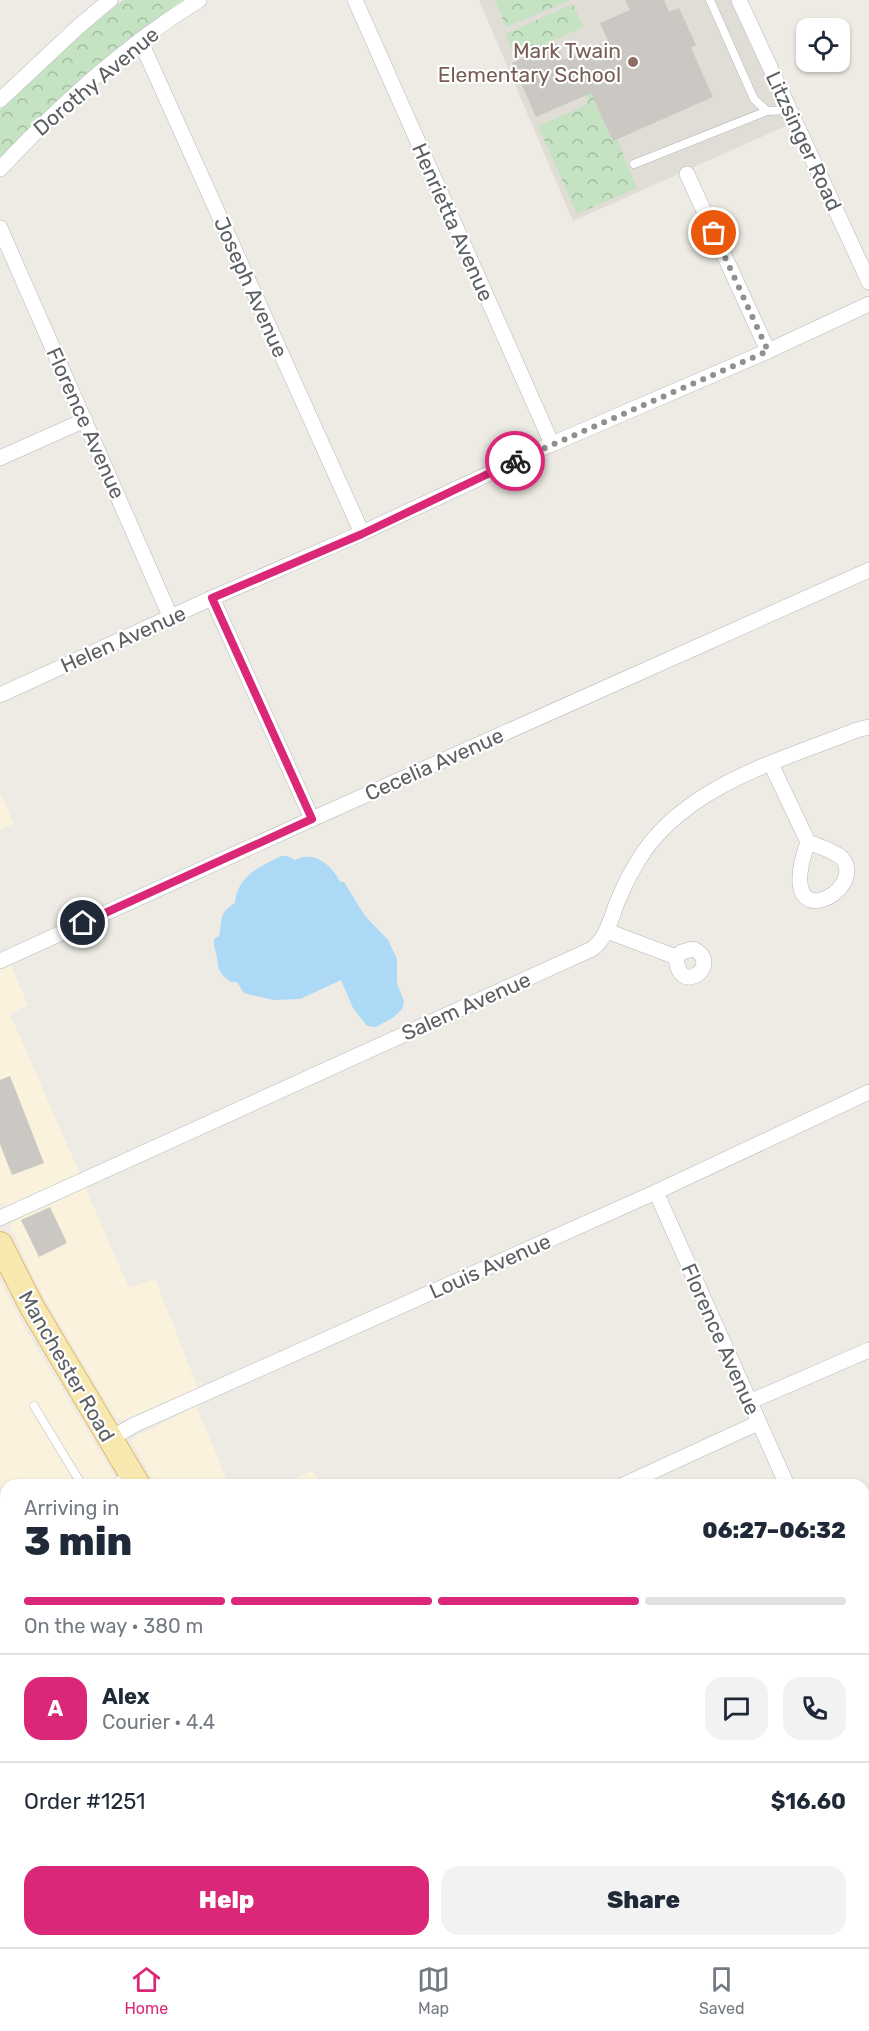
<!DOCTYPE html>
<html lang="en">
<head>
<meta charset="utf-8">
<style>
	body { margin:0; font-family:Rubik,sans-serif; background:#f2f2f3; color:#1f2937; height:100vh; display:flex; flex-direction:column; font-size:22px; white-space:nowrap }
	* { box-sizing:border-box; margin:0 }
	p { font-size:20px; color:#747a83 }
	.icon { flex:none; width:33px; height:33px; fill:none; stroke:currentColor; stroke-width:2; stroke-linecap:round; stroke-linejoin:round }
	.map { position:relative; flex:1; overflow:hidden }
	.panel { position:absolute; left:0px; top:1479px; width:870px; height:468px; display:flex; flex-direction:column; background:#fff; border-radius:18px 18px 0 0; box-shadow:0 2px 4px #0004 }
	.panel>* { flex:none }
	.fabs { position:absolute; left:796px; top:18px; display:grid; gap:12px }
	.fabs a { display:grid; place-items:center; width:54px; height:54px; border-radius:12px; background:#fff; box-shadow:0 2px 4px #0004; font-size:30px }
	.pin { position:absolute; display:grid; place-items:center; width:51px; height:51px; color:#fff; margin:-26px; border:3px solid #fff; border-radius:50%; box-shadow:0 2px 6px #0007 }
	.courier { position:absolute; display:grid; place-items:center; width:60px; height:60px; margin:-30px; border:4px solid #db2777; border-radius:50%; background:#fff; color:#222; box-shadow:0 2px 8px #0007 }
	.summary em { font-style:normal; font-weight:800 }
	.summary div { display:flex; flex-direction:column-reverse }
	.summary { display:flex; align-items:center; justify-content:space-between; height:102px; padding:0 24px }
	h1 { font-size:39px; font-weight:800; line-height:45px }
	.bar { display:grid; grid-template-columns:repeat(4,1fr); gap:9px 6px; align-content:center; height:72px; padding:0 24px }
	.bar i { height:8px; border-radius:4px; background:#e0e1e3 }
	.bar .active { background:#db2777 }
	.bar p { grid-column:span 4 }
	.line { display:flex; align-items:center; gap:15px; padding:0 24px; border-top:2px solid #e0e1e3 }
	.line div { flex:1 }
	.round { display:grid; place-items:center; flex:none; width:63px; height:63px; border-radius:18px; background:#f2f2f3 }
	.action { display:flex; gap:12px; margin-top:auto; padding:12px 24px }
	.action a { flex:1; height:69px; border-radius:18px; background:#db2777; color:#fff; font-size:24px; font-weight:800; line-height:69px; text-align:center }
	.action a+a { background:#f2f2f3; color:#1f2937 }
	.dock { display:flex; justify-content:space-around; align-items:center; height:84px; border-top:2px solid #e0e1e3; background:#fff; font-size:16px; color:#747a83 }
	.dock a { display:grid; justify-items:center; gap:3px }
	.dock .active { color:#db2777 }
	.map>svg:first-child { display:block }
	.commercial { fill:#faf2dc }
	.education { fill:#e0dcd6 }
	.park { fill:url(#park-crowns) }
	.water { fill:#abd9f6 }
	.building { fill:#cbc8c3 }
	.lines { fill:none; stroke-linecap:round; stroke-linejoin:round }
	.service-casing { stroke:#b5b7ba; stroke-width:9 }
	.minor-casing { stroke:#b5b7ba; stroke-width:16 }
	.primary-casing { stroke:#e3ba68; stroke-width:26 }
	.service { stroke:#fff; stroke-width:8 }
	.minor { stroke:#fff; stroke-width:15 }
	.primary { stroke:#f7e8b0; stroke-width:24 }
	.done { stroke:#8f9190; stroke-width:6; stroke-dasharray:0 10.8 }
	.route { stroke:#db2777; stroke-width:8 }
	.education-dot { fill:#8d6e63; stroke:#fff; stroke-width:2 }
	.labels { text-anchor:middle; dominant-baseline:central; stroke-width:4.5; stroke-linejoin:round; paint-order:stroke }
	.education-label { font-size:21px; fill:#785e54; stroke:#fff; text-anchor:end }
	.street-label { font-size:21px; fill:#5c6063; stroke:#fff }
</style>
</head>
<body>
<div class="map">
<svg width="869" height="1947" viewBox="0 0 869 1947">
	<defs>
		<pattern id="park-crowns" width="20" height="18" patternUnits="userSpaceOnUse" patternTransform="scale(1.5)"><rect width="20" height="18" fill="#c5e2c3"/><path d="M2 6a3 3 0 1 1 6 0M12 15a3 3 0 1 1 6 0" fill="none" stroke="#a3bba2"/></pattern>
	</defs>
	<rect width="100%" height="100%" fill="#edebe4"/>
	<g class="commercial">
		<polygon points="0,792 14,824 0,829"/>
		<polygon points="11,965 28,1005 10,1014 80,1174 7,1206 0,1203 0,970"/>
		<polygon points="85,1187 129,1288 155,1279 198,1388 122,1421 115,1417 49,1306 32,1275 10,1226 12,1222"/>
		<polygon points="0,1281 28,1333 120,1485 6,1485 6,1893 0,1885"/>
		<polygon points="196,1406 229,1485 156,1485 131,1441 133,1438"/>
		<polygon points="313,1471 322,1485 281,1485"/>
		<polygon points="45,1941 303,1941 294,1947 50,1947"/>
		<polygon points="340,1941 407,1941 412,1947 331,1947"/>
		<polygon points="449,1941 588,1941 584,1947 454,1947"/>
	</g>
	<polygon class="education" points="479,0 732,0 788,125 573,221"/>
	<g class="park">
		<path d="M123 0H182C117 47 58 101 0 157V110L74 38Z"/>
		<polygon points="495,0 571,0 506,27"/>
		<polygon points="573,4 583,27 515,57 505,34"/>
		<polygon points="613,82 596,104 613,141 617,139 637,188 577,214 538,126 586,105 589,100 586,94"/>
		<polygon points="869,1530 869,1658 864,1630 864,1533"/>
		<polygon points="0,1885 6,1893 6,1941 45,1941 50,1947 0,1947"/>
	</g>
	<path class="water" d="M282 856H287L295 860C298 859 301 857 305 857 320 855 334 869 340 882H344L365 916 388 940 397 959V983L404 1002 402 1009 394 1017 376 1027 367 1026 353 1008 341 980 300 999 273 1000 244 993 237 982H231C220 974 218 970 217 957 216 949 212 946 215 938L219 936C223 920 218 913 235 903 237 876 260 866 282 856Z"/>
	<g class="building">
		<polygon points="625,0 664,0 669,12 679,8 696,45 691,48 713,97 613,141 591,93 536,117 512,63 556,43 564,60 608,41 600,23 630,10"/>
		<polygon points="10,1076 44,1163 12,1175 0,1144 0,1080"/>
		<polygon points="50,1207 67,1243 39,1257 21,1220"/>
	</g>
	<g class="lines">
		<defs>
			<g id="service">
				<polyline points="710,0 754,99 767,111 789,110"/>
				<polyline points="634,164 767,111"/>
				<polyline points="34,1406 82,1485"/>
				<polyline points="112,1485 130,1474"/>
				<polyline points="864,1573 869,1575"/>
				<polyline points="163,1941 166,1947"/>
				<polyline points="254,1941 258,1947"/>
				<polyline points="226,1947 236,1941"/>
			</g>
			<g id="minor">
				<polyline points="355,0 552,444"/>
				<polyline points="739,0 869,282"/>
				<polyline points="140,40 362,533"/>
				<polyline points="0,100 78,27 110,0"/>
				<path d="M0 169C60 105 124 46 199 0"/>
				<polyline points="687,174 768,351"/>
				<polyline points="0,228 171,618"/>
				<polyline points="0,458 85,420"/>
				<polyline points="212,598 312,819"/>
				<polyline points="0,695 212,598 362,533 552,444 768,351 869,304"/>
				<path d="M771 764 808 842C820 847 832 850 842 858 869 891 772 942 808 842"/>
				<path d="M607 931 676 957C679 1000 724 963 693 949L682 952 676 957"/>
				<polyline points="0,961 312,819 869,570"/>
				<polyline points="656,1192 787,1485"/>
				<path d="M0 1218 592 949C608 937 611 916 619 898 626 881 635 865 645 850 693 783 784 759 857 730L869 727"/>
				<polyline points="749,1402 869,1350"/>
				<polyline points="110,1439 134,1425 656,1192 869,1092"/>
				<polyline points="623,1485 758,1423"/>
				<polyline points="0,1731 6,1727"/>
				<polyline points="0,1853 6,1860"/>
				<polyline points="69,1941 74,1947"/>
				<polyline points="312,1947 322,1941"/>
			</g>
			<g id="primary">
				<polyline points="0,1244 32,1307 138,1485"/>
				<polyline points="428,1941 432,1947"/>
			</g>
		</defs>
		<use href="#service" class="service-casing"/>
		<use href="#minor" class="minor-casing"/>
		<use href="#primary" class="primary-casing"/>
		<use href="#service" class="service"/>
		<use href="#minor" class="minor"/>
		<use href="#primary" class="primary"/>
	</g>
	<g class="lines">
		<polyline class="done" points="515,461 768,351 714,233"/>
		<polyline class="route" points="83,923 312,819 212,598 362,534 515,461"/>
	</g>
	<circle class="education-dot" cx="633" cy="62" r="6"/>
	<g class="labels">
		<g class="education-label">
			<text x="621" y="50">Mark Twain<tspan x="621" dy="24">Elementary School</tspan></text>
		</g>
		<g class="street-label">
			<text transform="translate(96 81) rotate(-40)">Dorothy Avenue</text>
			<text transform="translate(804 141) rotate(65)">Litzsinger Road</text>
			<text transform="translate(453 222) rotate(66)">Henrietta Avenue</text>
			<text transform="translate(251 287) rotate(66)">Joseph Avenue</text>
			<text transform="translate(86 423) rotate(66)">Florence Avenue</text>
			<text transform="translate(123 639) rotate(-24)">Helen Avenue</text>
			<text transform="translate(434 764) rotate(-24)">Cecelia Avenue</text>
			<text transform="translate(466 1006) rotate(-24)">Salem Avenue</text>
			<text transform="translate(490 1266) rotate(-24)">Louis Avenue</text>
			<text transform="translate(721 1339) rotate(66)">Florence Avenue</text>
			<text transform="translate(67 1366) rotate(60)">Manchester Road</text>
		</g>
	</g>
</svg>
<div class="fabs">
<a><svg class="icon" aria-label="locate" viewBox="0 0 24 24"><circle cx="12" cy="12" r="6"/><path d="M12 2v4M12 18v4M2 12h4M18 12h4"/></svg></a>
</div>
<div class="pin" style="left:714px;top:233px;background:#ea580c"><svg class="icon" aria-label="bag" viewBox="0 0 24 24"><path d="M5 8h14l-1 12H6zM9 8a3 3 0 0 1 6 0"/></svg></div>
<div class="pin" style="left:83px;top:923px;background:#1f2937"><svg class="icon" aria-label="home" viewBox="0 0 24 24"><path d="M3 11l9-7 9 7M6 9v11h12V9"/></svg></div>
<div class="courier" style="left:515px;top:461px"><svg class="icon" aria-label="bike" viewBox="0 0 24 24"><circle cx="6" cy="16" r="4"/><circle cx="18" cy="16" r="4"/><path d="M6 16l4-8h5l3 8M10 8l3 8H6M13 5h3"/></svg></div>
<section class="panel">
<div class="summary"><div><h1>3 min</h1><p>Arriving in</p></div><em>06:27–06:32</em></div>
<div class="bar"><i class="active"></i><i class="active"></i><i class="active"></i><i></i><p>On the way · 380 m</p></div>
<div class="line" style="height:108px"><b class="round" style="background:#db2777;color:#fff">A</b><div><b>Alex</b><p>Courier · 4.4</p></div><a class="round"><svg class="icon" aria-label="chat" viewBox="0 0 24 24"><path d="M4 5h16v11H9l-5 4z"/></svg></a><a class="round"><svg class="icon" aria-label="phone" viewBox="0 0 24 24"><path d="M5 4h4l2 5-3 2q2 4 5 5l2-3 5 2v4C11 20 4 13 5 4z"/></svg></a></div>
<div class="line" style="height:78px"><div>Order #1251</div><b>$16.60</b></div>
<div class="action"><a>Help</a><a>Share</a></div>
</section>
</div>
<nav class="dock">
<a class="active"><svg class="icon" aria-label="home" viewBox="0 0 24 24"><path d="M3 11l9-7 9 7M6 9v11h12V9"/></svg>Home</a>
<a><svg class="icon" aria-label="map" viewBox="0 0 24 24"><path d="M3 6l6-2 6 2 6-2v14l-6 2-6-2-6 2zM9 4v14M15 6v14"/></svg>Map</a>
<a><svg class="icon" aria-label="saved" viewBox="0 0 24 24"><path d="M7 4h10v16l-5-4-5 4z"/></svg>Saved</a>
</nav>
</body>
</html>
